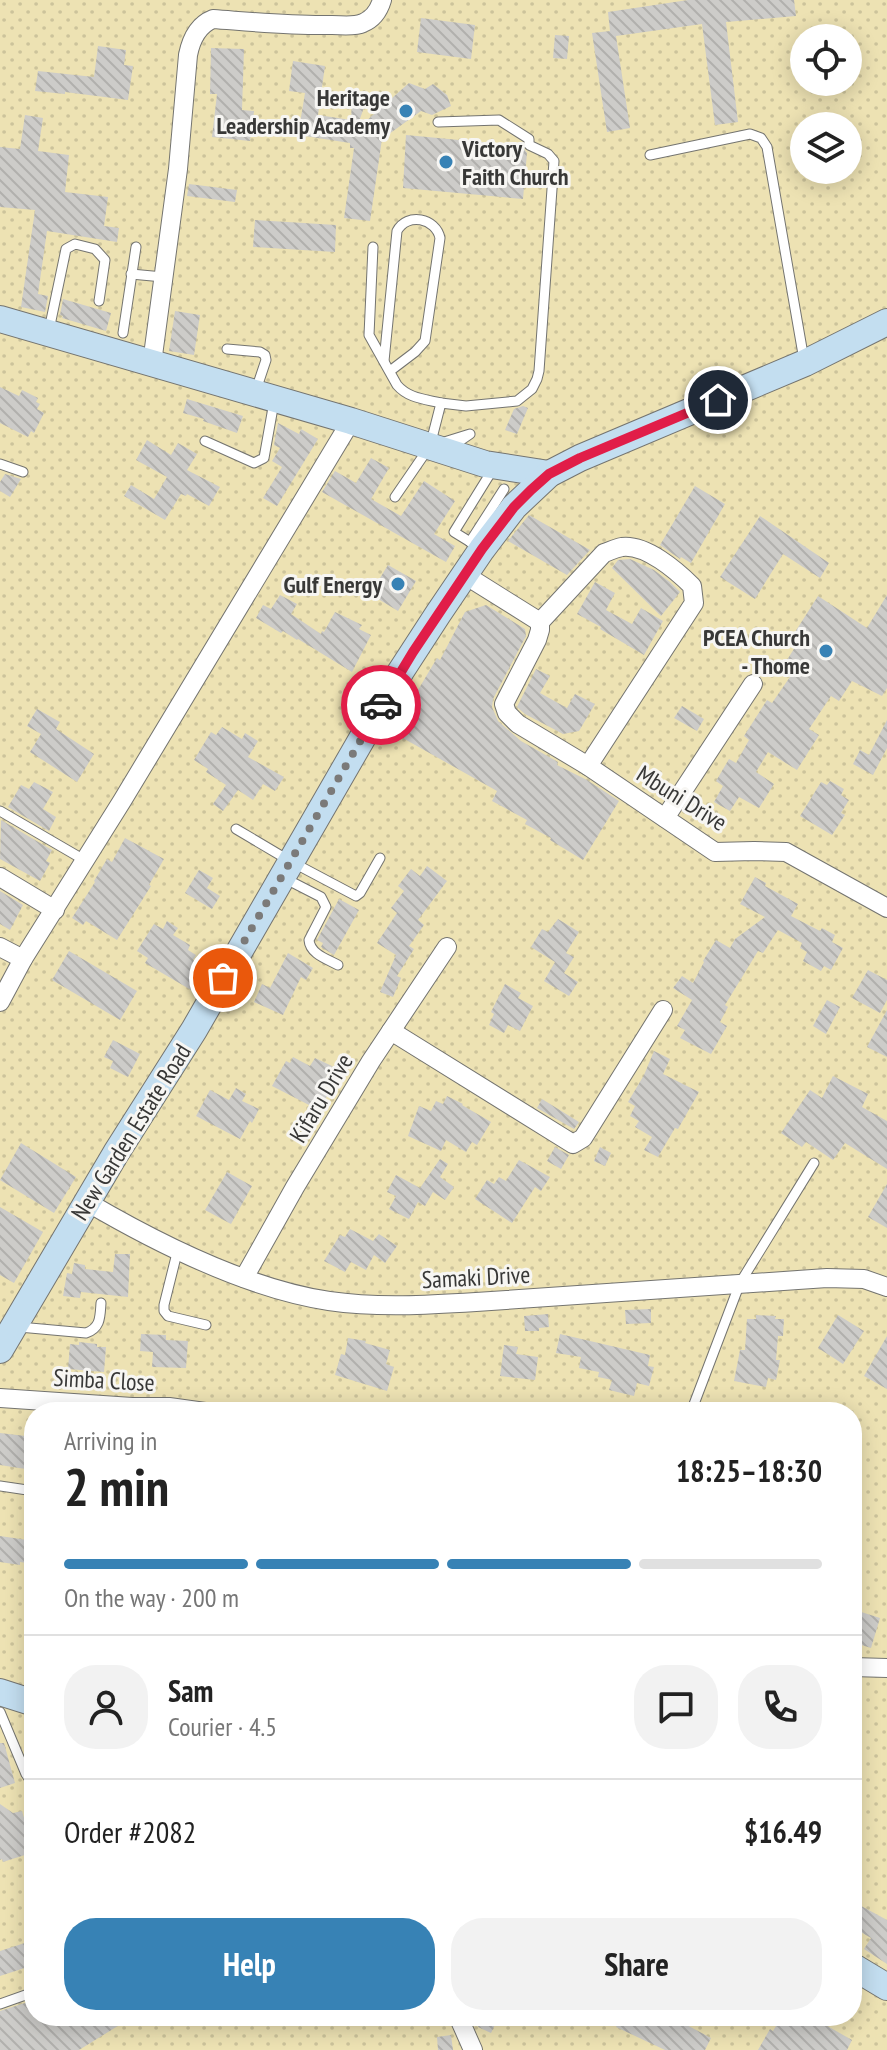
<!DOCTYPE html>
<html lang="en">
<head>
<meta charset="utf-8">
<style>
	body { margin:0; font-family:"PT Sans Narrow",sans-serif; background:#f2f2f2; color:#222; height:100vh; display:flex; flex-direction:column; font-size:30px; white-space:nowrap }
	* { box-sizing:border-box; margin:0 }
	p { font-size:26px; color:#767676 }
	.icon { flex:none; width:44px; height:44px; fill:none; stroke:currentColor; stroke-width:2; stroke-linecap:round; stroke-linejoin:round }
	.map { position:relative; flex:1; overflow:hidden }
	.details { position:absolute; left:24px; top:1402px; width:838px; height:624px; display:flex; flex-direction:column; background:#fff; border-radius:32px; box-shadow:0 4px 20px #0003 }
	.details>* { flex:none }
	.fabs { position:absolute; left:790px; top:24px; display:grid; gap:16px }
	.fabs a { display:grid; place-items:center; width:72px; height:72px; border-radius:50%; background:#fff; box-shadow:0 4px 20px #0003; font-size:40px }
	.pin { position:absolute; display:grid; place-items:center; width:68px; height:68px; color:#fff; margin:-34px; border:4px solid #fff; border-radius:50%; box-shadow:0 2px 8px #0007 }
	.courier { position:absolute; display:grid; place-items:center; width:80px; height:80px; margin:-40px; border:6px solid #e11d48; border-radius:50%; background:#fff; color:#222; box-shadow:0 2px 10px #0007 }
	.head em { font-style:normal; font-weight:800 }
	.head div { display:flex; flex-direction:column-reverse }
	.head { display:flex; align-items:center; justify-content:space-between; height:136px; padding:0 40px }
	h1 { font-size:52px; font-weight:800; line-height:60px }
	.bar { display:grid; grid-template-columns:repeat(4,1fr); gap:12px 8px; align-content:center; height:96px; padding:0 40px }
	.bar i { height:10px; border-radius:6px; background:#e0e0e0 }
	.bar .on { background:#3782b5 }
	.bar p { grid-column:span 4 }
	.line { display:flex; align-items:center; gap:20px; padding:0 40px; border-top:2px solid #e0e0e0 }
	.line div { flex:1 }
	.round { display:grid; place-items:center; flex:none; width:84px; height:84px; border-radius:32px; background:#f2f2f2 }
	.primary-button { display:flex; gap:16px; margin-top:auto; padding:16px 40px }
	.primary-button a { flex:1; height:92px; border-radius:32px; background:#3782b5; color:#fff; font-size:32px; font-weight:800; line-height:92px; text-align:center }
	.primary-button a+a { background:#f2f2f2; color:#222 }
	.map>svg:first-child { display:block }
	.grass { fill:url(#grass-dots); fill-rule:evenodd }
	.building { fill:url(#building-back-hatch) }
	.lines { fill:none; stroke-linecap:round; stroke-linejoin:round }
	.lane-casing { stroke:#747470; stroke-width:11 }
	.street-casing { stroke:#747470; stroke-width:20 }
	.secondary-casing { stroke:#747470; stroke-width:28 }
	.lane { stroke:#fff; stroke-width:9 }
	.street { stroke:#fff; stroke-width:18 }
	.secondary { stroke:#c3def0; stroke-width:26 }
	.done { stroke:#7b7a79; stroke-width:8; stroke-dasharray:0 14.4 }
	.route { stroke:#e11d48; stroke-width:10 }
	.poi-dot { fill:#3782b5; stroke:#f7f6f3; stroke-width:3 }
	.labels { text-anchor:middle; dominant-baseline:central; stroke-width:6; stroke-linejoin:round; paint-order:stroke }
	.poi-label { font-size:24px; font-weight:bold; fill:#383837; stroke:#f7f6f3; text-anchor:end }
	.street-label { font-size:24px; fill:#383837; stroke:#f7f6f3 }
</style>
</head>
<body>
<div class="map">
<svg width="887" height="2050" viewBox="0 0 887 2050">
	<defs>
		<pattern id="grass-dots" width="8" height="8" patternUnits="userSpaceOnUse" patternTransform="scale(2)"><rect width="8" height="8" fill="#ede2b3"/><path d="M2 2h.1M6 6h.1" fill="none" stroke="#ccc39b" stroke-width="1.8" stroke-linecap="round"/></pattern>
		<pattern id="building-back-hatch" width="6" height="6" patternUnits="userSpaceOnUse" patternTransform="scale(2)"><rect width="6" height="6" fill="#cdccc9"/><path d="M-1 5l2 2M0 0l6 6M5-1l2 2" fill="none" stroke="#b1b0ad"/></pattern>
	</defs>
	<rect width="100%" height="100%" fill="#f7f6f3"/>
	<path class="grass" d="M0 0H887V2050H0ZM804 38H848V82H804ZM804 126H848V170H804ZM34 1412H852V2016H34Z"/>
	<g class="building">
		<polygon points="688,0 794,0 796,16 726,22 738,122 715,125 702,24 616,36 630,128 607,132 592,33 610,31 608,12"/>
		<polygon points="421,18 475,25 471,59 417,52"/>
		<polygon points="555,35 569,36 567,59 553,58"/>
		<polygon points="98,46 126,50 124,65 133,66 128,100 65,92 65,94 35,91 38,71 94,77"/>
		<polygon points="211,48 244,49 242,110 254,111 250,141 212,137 217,94 210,94"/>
		<polygon points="293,61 325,66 318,115 351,120 352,98 367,99 356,130 409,83 425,89 433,84 447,95 451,106 432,115 421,111 382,139 370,221 344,218 354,148 350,148 350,143 298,135 305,93 289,91"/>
		<polygon points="25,115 43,118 38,151 69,155 65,192 108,197 104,226 119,228 117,242 47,231 38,294 48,296 45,312 21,307 35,210 0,207 0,147 20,149"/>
		<polygon points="406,135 522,146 527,153 523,199 403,188"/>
		<polygon points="189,184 237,190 235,202 187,196"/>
		<polygon points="255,220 336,225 335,252 253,247"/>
		<polygon points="63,299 111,313 106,331 62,318 63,316 60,315"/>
		<polygon points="175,311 200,315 194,355 169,351"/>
		<polygon points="0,387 19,396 22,390 38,398 36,402 40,404 37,409 44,413 34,433 31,431 28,437 0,423"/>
		<polygon points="187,399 243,416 237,433 203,421 204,419 183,413"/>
		<polygon points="523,406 528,408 517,434 505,430 514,409"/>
		<polygon points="278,423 299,434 301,429 318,439 277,506 263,498 282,467 272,461 280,448 274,445"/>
		<polygon points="147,440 171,455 178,443 197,454 187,470 220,487 209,506 187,494 186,496 181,494 165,520 124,496 131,485 154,499 167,477 136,460"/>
		<polygon points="371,458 389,468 371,499 401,516 424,481 455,501 434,534 455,546 446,562 322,492 335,471 356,483"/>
		<polygon points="5,474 21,479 10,497 0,491 0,482"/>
		<polygon points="695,486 725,504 691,563 681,557 680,559 660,545"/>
		<polygon points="529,515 590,550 567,575 508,541"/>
		<polygon points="760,516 829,563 820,578 783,554 755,599 720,577"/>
		<polygon points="630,559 654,570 670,582 680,592 661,616 612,568 618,560"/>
		<polygon points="388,565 416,581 398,611 370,594"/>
		<polygon points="595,582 615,593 606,610 632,624 641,608 663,621 644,655 600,629 601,627 577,614"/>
		<polygon points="280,595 297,604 291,614 321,634 322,631 324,632 335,612 362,625 359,629 371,635 352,672 298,639 297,640 283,631 281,633 256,618 263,605 271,609"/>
		<polygon points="887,595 887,688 882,696 852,681 839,701 831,696 809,729 819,735 797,770 768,752 756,772 774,784 759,808 739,797 730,811 714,802 723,786 716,781 729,759 736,763 749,740 744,736 767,700 772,703 792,674 782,668 802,636 795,632 818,596 867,628"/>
		<polygon points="486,605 525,629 526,636 493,699 492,707 498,721 521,741 558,762 557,765 587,780 619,801 583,860 550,840 551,838 525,824 527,820 492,801 497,791 392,732 416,688 418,690 437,658 440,660 465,612"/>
		<polygon points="536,669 550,676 540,693 567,708 575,694 595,704 579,731 563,734 525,714 517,707"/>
		<polygon points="682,706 704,719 697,731 674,718"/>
		<polygon points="37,709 60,722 56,729 94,754 77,782 30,752 41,734 27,726"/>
		<polygon points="887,720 887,748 873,775 853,764 860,750 869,755"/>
		<polygon points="222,727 242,739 245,733 258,741 248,757 284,777 275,791 263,784 253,800 238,790 223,811 213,804 226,785 206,772 208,769 194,760 211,732 216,735"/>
		<polygon points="830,781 844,789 841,795 849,800 841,813 845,815 832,835 800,816 821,782 827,785"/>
		<polygon points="34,782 53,792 43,809 56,817 49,831 8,807 21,785 29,789"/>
		<polygon points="1,820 52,850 46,861 50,863 40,881 0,859"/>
		<polygon points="125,838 164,859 149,885 151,886 117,940 86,921 83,925 72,918 95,882 94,881 107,859 112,862"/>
		<polygon points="427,866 447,881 418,920 424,925 409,946 414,949 397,976 401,978 393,997 380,992 396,955 377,943 397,913 391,908 404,891 398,886 411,869 420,876"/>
		<polygon points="199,870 213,878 207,888 220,896 212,909 185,893"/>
		<polygon points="755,877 766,883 765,886 798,904 791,916 820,931 822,928 835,935 832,942 843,948 831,970 824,966 821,971 803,961 807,952 800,948 802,943 778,930 763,953 758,951 725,1005 728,1007 720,1022 727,1026 711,1054 680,1038 685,1030 677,1026 692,1000 673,988 682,976 693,983 704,962 703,961 716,940 730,948 735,939 765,917 740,904"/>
		<polygon points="0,891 23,905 10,930 0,924"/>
		<polygon points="339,899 359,910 334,955 321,947 323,943 317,940"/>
		<polygon points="558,919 579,932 566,953 574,957 564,973 578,982 569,996 544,981 555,962 531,947 542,929 548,932"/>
		<polygon points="167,921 178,928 173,935 190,945 188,950 196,955 193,960 205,967 191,990 145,963 148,958 137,951 154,924 163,929"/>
		<polygon points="69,951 137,991 120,1020 52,980"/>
		<polygon points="288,953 313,968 306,980 301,977 283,1015 254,1002 262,984 270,988"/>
		<polygon points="868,970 887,980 887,1000 880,1013 852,998"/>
		<polygon points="505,984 521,993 518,998 533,1006 520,1031 508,1025 504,1033 489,1025 494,1014 491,1012"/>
		<polygon points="827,1000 840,1007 826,1034 813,1026"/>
		<polygon points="887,1010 887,1057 867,1047"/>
		<polygon points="113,1040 140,1054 128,1077 110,1068 113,1061 104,1057"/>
		<polygon points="654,1051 670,1059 663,1074 699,1092 678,1129 675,1128 658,1157 644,1150 652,1137 635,1127 639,1121 630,1116 635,1106 628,1102 644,1075"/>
		<polygon points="293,1057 310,1066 315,1058 332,1066 321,1087 329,1091 324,1103 315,1099 311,1106 272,1086 286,1061 290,1063"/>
		<polygon points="833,1076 868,1094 862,1107 887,1121 887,1169 845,1143 833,1160 806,1142 802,1147 781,1133 810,1090 822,1098"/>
		<polygon points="236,1088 246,1094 242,1101 259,1109 252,1123 250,1121 240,1139 196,1116 210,1090 229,1100"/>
		<polygon points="447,1096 463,1104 462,1105 491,1122 477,1145 472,1142 466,1152 446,1140 441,1151 408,1136 419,1106 431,1111 436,1101 443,1104"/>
		<polygon points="542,1099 579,1122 574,1129 537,1108"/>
		<polygon points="21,1143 76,1177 54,1213 0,1180"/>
		<polygon points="555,1147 569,1155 561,1169 547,1161"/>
		<polygon points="600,1147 611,1153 605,1166 594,1161"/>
		<polygon points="440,1159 448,1164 440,1177 454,1187 445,1200 433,1192 425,1206 418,1202 409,1219 389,1209 396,1196 387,1192 396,1175 420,1188"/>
		<polygon points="519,1160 550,1177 541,1191 535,1187 512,1223 475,1199 487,1180 494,1184 499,1177 506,1181"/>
		<polygon points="227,1172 252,1186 231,1224 205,1210"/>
		<polygon points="887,1184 887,1228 868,1217"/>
		<polygon points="0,1207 43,1232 14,1283 0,1275"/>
		<polygon points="350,1229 373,1241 379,1234 397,1246 385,1263 374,1255 366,1270 351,1262 345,1272 324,1261 340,1235 345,1237"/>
		<polygon points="115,1254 130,1254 128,1297 81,1292 80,1298 63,1296 67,1273 72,1274 74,1263 85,1265 85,1269 113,1272"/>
		<polygon points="651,1309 651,1323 626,1324 625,1310"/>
		<polygon points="548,1314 549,1327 539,1328 539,1331 525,1331 524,1316"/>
		<polygon points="756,1315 776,1316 775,1319 784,1319 783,1336 778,1336 776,1360 780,1360 776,1380 768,1378 766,1387 734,1381 740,1350 745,1350 747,1319 756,1319"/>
		<polygon points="838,1315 864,1331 843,1364 818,1348"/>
		<polygon points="141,1334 166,1335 166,1340 188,1341 186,1368 152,1367 153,1352 140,1351"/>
		<polygon points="560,1334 650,1355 648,1366 654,1367 649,1386 637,1383 634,1396 609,1390 612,1380 598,1377 599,1372 579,1368 581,1357 556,1353"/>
		<polygon points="887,1336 887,1389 864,1376"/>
		<polygon points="348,1338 366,1341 365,1343 390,1350 386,1364 394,1367 387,1391 335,1375 341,1354 345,1355"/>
		<polygon points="79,1342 97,1344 97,1347 106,1347 104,1372 68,1369 70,1344 79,1345"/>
		<polygon points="504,1345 518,1347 516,1354 538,1357 535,1380 500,1376"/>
		<polygon points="0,1433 34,1437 32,1470 0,1465"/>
		<polygon points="0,1536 34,1541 34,1564 20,1562 20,1565 0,1562"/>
		<polygon points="852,1609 880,1618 871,1648 852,1642"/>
		<polygon points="0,1743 4,1743 15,1783 0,1788"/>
		<polygon points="0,1804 13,1813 22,1811 34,1852 3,1862 2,1859 0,1860"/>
		<polygon points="852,1901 887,1920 887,1964 864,1949 871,1938 852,1927"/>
		<polygon points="34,1940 34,1965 0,1976 0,1951"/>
		<polygon points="34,2000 34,2016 134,2016 79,2050 0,2050 0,2011"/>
		<polygon points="483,2016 499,2016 491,2033 478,2027"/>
		<polygon points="622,2016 670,2016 711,2038 705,2050 665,2050 616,2027"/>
		<polygon points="782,2016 826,2016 822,2023 852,2040 847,2050 758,2050 770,2029 773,2031"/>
		<polygon points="451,2035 453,2050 438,2050 437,2037"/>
	</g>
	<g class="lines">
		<defs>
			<g id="lane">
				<polyline points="650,155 750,134 761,138 767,147 804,360"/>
				<path d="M373 247 369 335 397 385C408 398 424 399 441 403"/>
				<polyline points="131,274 163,277"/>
				<polyline points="49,330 66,249 75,244 95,249 105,260 99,301"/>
				<polyline points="123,333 136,247"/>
				<polyline points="227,349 260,352 265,355 266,360 256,390"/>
				<path d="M384 361 397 231C407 212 436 218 440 238L425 341 415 352 390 371"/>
				<polyline points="205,441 254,463 264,458 274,402"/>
				<polyline points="441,443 470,434 454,445 456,446"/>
				<polyline points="0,464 23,472"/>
				<polyline points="395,497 430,446 441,403 466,406 517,401 532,389 537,379 539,371 554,161 548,154 529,145 529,139 499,120 438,122"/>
				<polyline points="470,542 504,489"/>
				<polyline points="480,548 454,532 493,469"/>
				<polyline points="0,811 86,861"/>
				<polyline points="236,829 290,861 356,896 360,893 380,858"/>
				<path d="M284 878 321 897 326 907 309 940C310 954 327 959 338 965"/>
				<polyline points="178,1249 164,1305 164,1311 168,1316 206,1325"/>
				<path d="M19 1327 86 1333C101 1328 100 1316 101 1303"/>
				<polyline points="691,1412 740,1283 814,1163"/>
				<polyline points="0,1486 34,1491"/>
				<polyline points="0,1712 26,1774 34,1786"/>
				<polyline points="0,2004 34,1992"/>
			</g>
			<g id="street">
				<path d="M152 363 178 169 188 55C191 40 198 25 213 19 253 22 292 26 332 25 342 25 354 27 363 23 373 19 379 10 382 0"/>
				<polyline points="465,575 540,622 540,630 537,640 504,704 507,713 518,724 588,766 715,852 754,851 786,852 887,908"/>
				<path d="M540 622 604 553C610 551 616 548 622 547 646 544 677 571 692 586L694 603 588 766"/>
				<polyline points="665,818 753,684"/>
				<polyline points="0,877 55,910"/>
				<polyline points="0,947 23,959"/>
				<polyline points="0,1002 23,959 122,801 351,421"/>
				<polyline points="391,1031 573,1144 583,1138 663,1010"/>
				<path d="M87 1202C157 1243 249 1289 329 1301 377 1308 428 1305 476 1302L827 1278 864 1279 887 1287"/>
				<polyline points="244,1278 295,1187 371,1061 447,947"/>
				<polyline points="0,1398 132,1407 169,1407 205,1412"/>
				<polyline points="852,1667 887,1668"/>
				<polyline points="458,2016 473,2050"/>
			</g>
			<g id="secondary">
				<polyline points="0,319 351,421 485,464 549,474"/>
				<polyline points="0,1350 116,1153 194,1030 401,671 438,614 482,549 514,507 549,474 580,458 805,363 887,322"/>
				<polyline points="0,1692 34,1703"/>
				<polyline points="852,1966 887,1987"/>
			</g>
		</defs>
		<use href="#lane" class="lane-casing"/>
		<use href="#street" class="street-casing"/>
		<use href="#secondary" class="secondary-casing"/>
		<use href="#lane" class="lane"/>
		<use href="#street" class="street"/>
		<use href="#secondary" class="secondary"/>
	</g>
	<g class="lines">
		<polyline class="done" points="223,978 381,705"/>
		<polyline class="route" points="381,705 413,652 482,549 514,507 531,490 549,474 580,458 718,400"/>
	</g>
	<g class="poi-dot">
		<circle cx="406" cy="111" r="8"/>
		<circle cx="446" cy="162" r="8"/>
		<circle cx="398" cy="584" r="8"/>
		<circle cx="826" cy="651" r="8"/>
	</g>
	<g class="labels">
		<g class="poi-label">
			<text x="390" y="97">Heritage<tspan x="390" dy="28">Leadership Academy</tspan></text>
			<text x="462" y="148" text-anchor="start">Victory<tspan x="462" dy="28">Faith Church</tspan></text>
			<text x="382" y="584">Gulf Energy</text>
			<text x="810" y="637">PCEA Church<tspan x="810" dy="28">- Thome</tspan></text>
		</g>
		<g class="street-label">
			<text transform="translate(682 798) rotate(32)">Mbuni Drive</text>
			<text transform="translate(321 1098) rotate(-59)">Kifaru Drive</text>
			<text transform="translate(131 1132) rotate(-58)">New Garden Estate Road</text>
			<text transform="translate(476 1277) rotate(-3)">Samaki Drive</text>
			<text transform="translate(104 1380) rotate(3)">Simba Close</text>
		</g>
	</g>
</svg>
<div class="fabs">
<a><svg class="icon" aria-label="locate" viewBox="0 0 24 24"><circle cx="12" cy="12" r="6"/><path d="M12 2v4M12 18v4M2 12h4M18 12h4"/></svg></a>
<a><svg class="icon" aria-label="layers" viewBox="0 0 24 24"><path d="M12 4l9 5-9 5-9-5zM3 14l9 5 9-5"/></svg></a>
</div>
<div class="pin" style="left:223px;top:978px;background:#ea580c"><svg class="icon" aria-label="bag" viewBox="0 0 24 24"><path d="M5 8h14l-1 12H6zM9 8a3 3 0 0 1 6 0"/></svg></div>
<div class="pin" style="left:718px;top:400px;background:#1f2937"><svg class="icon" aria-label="home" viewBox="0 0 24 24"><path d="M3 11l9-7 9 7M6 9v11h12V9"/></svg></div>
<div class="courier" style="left:381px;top:705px"><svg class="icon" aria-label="car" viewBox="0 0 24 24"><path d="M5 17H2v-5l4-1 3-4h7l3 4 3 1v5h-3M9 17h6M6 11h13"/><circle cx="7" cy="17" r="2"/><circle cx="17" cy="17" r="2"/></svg></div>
<section class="details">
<div class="head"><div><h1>2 min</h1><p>Arriving in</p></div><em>18:25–18:30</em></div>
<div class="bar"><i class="on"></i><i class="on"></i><i class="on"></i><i></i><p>On the way · 200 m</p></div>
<div class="line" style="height:144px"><a class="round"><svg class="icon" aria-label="person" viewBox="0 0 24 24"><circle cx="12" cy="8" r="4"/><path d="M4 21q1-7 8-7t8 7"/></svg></a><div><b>Sam</b><p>Courier · 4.5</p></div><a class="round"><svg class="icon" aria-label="chat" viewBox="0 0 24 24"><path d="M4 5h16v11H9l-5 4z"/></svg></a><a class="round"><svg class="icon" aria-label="phone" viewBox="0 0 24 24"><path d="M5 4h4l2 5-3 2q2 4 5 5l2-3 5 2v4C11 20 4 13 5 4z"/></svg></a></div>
<div class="line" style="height:104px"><div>Order #2082</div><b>$16.49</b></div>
<div class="primary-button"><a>Help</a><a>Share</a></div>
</section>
</div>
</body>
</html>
